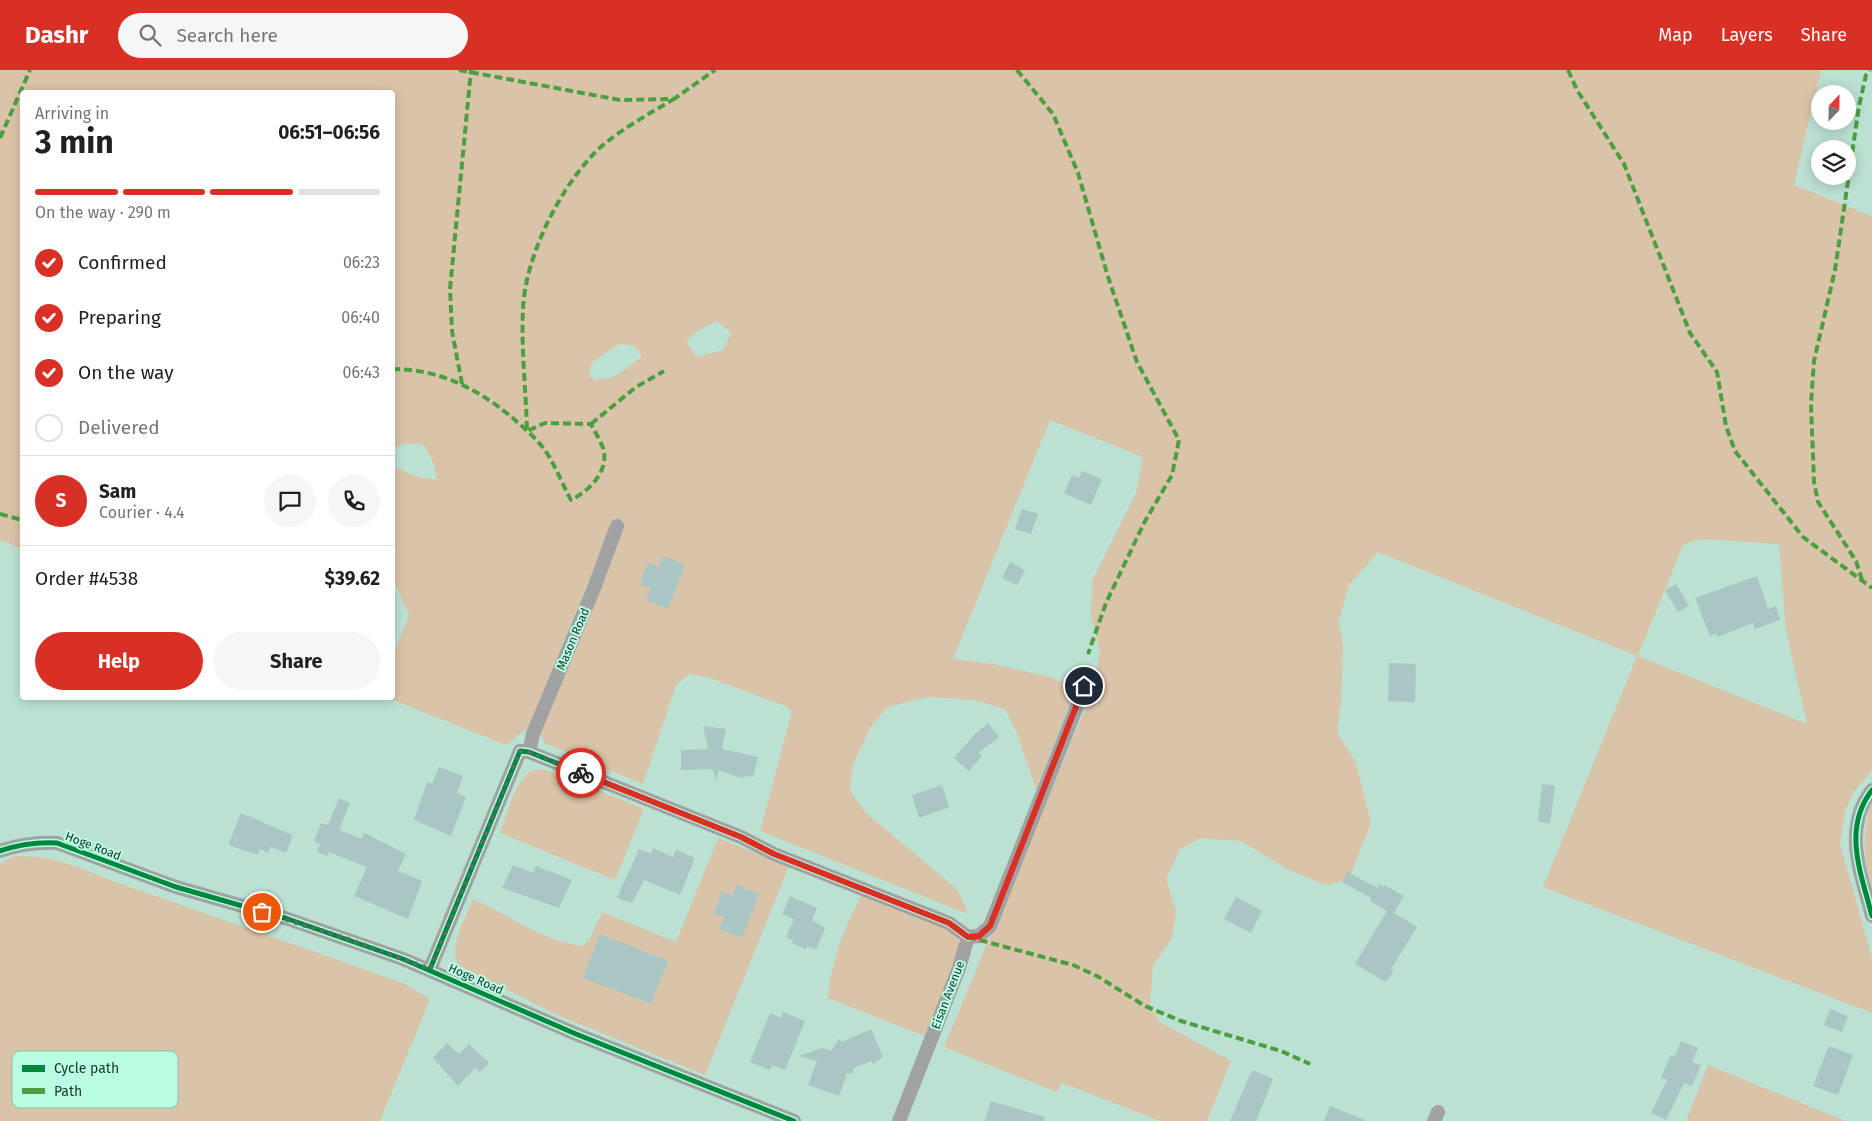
<!DOCTYPE html>
<html lang="en">
<head>
<meta charset="utf-8">
<style>
	body { margin:0; font-family:"Fira Sans",sans-serif; background:#f6f6f6; color:#202124; height:100vh; display:flex; flex-direction:column; font-size:19px; white-space:nowrap }
	* { box-sizing:border-box; margin:0 }
	p { font-size:16px; color:#757577 }
	.icon { flex:none; width:28px; height:28px; fill:none; stroke:currentColor; stroke-width:2; stroke-linecap:round; stroke-linejoin:round }
	.map { position:relative; flex:1; overflow:hidden }
	.panel { position:absolute; left:20px; top:20px; width:375px; height:610px; display:flex; flex-direction:column; background:#fff; border-radius:5px; box-shadow:0 2px 12px #0003 }
	.panel>* { flex:none }
	.needle { width:32px; rotate:22deg }
	.fabs { position:absolute; left:1811px; top:15px; display:grid; gap:10px }
	.fabs a { display:grid; place-items:center; width:45px; height:45px; border-radius:50%; background:#fff; box-shadow:0 2px 12px #0003; font-size:25px }
	.pin { position:absolute; display:grid; place-items:center; width:42px; height:42px; color:#fff; margin:-21px; border:2px solid #fff; border-radius:50%; box-shadow:0 1px 5px #0007 }
	.courier { position:absolute; display:grid; place-items:center; width:50px; height:50px; margin:-25px; border:4px solid #d93025; border-radius:50%; background:#fff; color:#222; box-shadow:0 1px 6px #0007 }
	.summary em { font-style:normal; font-weight:700 }
	.summary div { display:flex; flex-direction:column-reverse }
	.summary { display:flex; align-items:center; justify-content:space-between; height:85px; padding:0 15px }
	h1 { font-size:32px; font-weight:700; line-height:38px }
	.bar { display:grid; grid-template-columns:repeat(4,1fr); gap:8px 5px; align-content:center; height:60px; padding:0 15px }
	.bar i { height:6px; border-radius:4px; background:#e0e0e0 }
	.bar .selected { background:#d93025 }
	.bar p { grid-column:span 4 }
	.line { display:flex; align-items:center; gap:12px; padding:0 15px; border-top:1px solid #e0e0e0 }
	.line div { flex:1 }
	.round { display:grid; place-items:center; flex:none; width:52px; height:52px; border-radius:26px; background:#f6f6f6 }
	ol { padding:0 15px; list-style:none }
	li { display:flex; align-items:center; gap:15px; height:55px }
	li p { margin-inline-start:auto }
	li .icon { padding:5px; border-radius:50%; background:#d93025; color:#fff; stroke-width:4 }
	li:last-child { color:#757577 }
	li i { width:28px; height:28px; border:2px solid #e0e0e0; border-radius:50% }
	.primary-button { display:flex; gap:10px; margin-top:auto; padding:10px 15px }
	.primary-button a { flex:1; height:58px; border-radius:30px; background:#d93025; color:#fff; font-size:20px; font-weight:700; line-height:58px; text-align:center }
	.primary-button a+a { background:#f6f6f6; color:#202124 }
	header { display:flex; align-items:center; gap:30px; box-sizing:border-box; height:70px; padding:0 25px; background:#d93025; color:#fff }
	header strong { font-size:24px }
	nav { display:flex; gap:28px; margin-inline-start:auto; font-size:18px }
	.search { width:350px; height:45px; background:#f6f6f6; display:flex; align-items:center; gap:12px; box-sizing:border-box; padding:0 18px; border-radius:28px; color:#757577; font-size:19px }
	.map>svg:first-child { display:block }
	.green { fill:#dac4a9; fill-rule:evenodd }
	.building { fill:#a9c6c5 }
	.lines { fill:none; stroke-linecap:round; stroke-linejoin:round }
	.minor { stroke:#a1a2a2; stroke-width:14 }
	.quiet { stroke:#4b9f41; stroke-width:4; stroke-dasharray:8 4; stroke-linecap:butt }
	.cycleway-casing { stroke:#b9fde2; stroke-width:8 }
	.cycleway { stroke:#00873e; stroke-width:5 }
	.done { stroke:#527165; stroke-width:5; stroke-dasharray:0 9 }
	.route { stroke:#d93025; stroke-width:6 }
	.labels { text-anchor:middle; dominant-baseline:central; stroke-width:4; stroke-linejoin:round; paint-order:stroke }
	.street-label { font-size:12px; fill:#19352b; stroke:#b9fde2 }
	.key { fill:#b9fde2; stroke:#89c1ab; stroke-width:1 }
	.key-label { font-size:14px; fill:#19352b }
</style>
</head>
<body>
<header>
<strong>Dashr</strong>
<div class="search"><svg class="icon" aria-label="search" viewBox="0 0 24 24"><circle cx="10" cy="10" r="6"/><path d="M15 15l6 6"/></svg>Search here</div>
<nav><a>Map</a><a>Layers</a><a>Share</a></nav>
</header>
<div class="map">
<svg width="1872" height="1051" viewBox="0 0 1872 1051">
	<rect width="100%" height="100%" fill="#bbe1d2"/>
	<g class="green">
		<path d="M0 0H1821L1794 115 1872 146V701L1855 720 1845 741 1840 773 1872 888V943L1543 817 1637 586 1378 482 1349 515 1339 550 1343 576 1341 631 1337 663 1356 692 1371 753 1349 809 1326 815 1287 799 1241 771 1201 768 1180 779 1166 809 1176 841 1172 868 1153 896 1150 935 1160 952 1231 991 1207 1051H1160L1062 1013 1057 1022 944 977 1093 620 1100 581 1091 545 1092 511 1136 423 1143 387 1050 350 953 589 993 594 1050 607 1076 618 1036 719 1017 663 1005 639 975 630 929 627 887 637 870 658 852 697 850 720 865 742 958 820 968 844 760 761 792 642 785 636 710 608 689 604 676 615 643 714 544 673 541 664 546 649 613 452 528 658 506 675 388 628H392L393 587 409 545 393 508V396L420 408 437 409 434 394 424 375 406 373 393 378 392 22H22V479L0 470ZM717 251 731 263 723 280 696 287 686 271 696 262ZM619 274 635 276 642 287 614 307 594 310 589 306 591 293ZM1699 469 1779 474 1786 560 1807 654 1638 586 1683 475Z"/>
		<path d="M536 699 547 700 644 739 615 810 500 763C507 744 517 704 536 699Z"/>
		<path d="M1872 732V819C1864 789 1861 762 1872 732Z"/>
		<path d="M718 768 789 796 705 1005 555 944 470 901C467 899 462 897 459 895 446 881 467 845 473 829 509 845 542 871 582 876L589 871 602 842 676 872Z"/>
		<path d="M14 786C54 785 76 796 113 811L403 913 430 929 380 1051H0V794Z"/>
		<path d="M862 825 949 859 957 865 960 879 927 967 828 928C831 891 844 856 862 825Z"/>
		<polygon points="1708,995 1846,1051 1686,1051"/>
	</g>
	<g class="building">
		<polygon points="1082,401 1102,409 1091,435 1064,423 1072,405 1079,408"/>
		<polygon points="1022,439 1038,444 1031,464 1015,459"/>
		<polygon points="663,486 685,495 668,539 646,530 651,518 640,514 648,493 659,497"/>
		<polygon points="1010,492 1025,500 1017,515 1002,508"/>
		<polygon points="1757,506 1768,539 1776,536 1780,550 1755,559 1753,553 1717,567 1716,563 1710,566 1695,528"/>
		<polygon points="1676,514 1689,536 1678,542 1665,520"/>
		<polygon points="1389,593 1416,594 1415,632 1388,631"/>
		<polygon points="988,653 999,667 978,683 982,686 969,701 954,688 974,665"/>
		<polygon points="703,656 726,659 722,679 758,687 753,707 746,706 741,708 718,700 716,712 713,699 681,700 681,680 708,679"/>
		<polygon points="439,697 463,706 457,723 466,727 451,766 414,750 427,712 432,714"/>
		<polygon points="1542,714 1555,716 1550,754 1538,751"/>
		<polygon points="942,715 949,737 919,748 912,725"/>
		<polygon points="339,728 350,733 339,760 362,769 364,763 406,784 398,801 422,811 408,849 354,826 367,797 329,782 328,786 317,782 320,774 314,771 321,753 328,755"/>
		<polygon points="241,743 293,765 286,783 271,777 268,783 260,779 258,785 231,776 229,773"/>
		<polygon points="653,778 673,787 676,780 695,788 680,825 644,810 632,833 617,828 639,779 651,784"/>
		<polygon points="513,795 533,803 536,796 572,810 559,838 502,818"/>
		<polygon points="1347,802 1378,818 1379,814 1383,817 1384,815 1404,826 1394,843 1417,857 1391,899 1394,900 1386,912 1355,894 1387,841 1370,831 1371,828 1342,812"/>
		<polygon points="736,815 759,824 742,868 719,859 724,847 714,843 722,822 732,826"/>
		<polygon points="790,826 817,838 812,850 825,858 816,880 807,876 806,879 792,873 793,870 786,867 794,849 782,844"/>
		<polygon points="1236,827 1262,841 1251,863 1224,849"/>
		<polygon points="600,864 668,891 651,934 583,908"/>
		<polygon points="1830,939 1848,946 1842,962 1824,955"/>
		<polygon points="783,942 805,951 785,1000 772,995 770,1000 750,992 770,943 781,948"/>
		<polygon points="871,959 883,987 873,994 871,991 854,998 852,1004 847,1003 839,1026 808,1015 817,991 799,986 823,978 831,981 839,969 842,972"/>
		<polygon points="1681,971 1698,978 1692,992 1701,995 1692,1016 1684,1013 1666,1050 1651,1043 1667,1010 1661,1007 1671,985 1675,986"/>
		<polygon points="447,973 459,984 469,974 489,993 480,1002 475,998 458,1016 433,988"/>
		<polygon points="1829,976 1853,985 1838,1025 1813,1016"/>
		<polygon points="1252,1000 1273,1009 1256,1051 1230,1051"/>
		<polygon points="991,1031 1045,1047 1044,1051 985,1051"/>
		<polygon points="1330,1036 1365,1050 1365,1051 1324,1051"/>
	</g>
	<g class="lines">
		<g class="minor">
			<polyline points="529,682 533,664 594,518 617,456"/>
			<path d="M1872 720C1842 759 1861 803 1872 846"/>
			<path d="M0 781C20 774 36 772 57 773L176 817 288 849 403 889 576 964 794 1051"/>
			<polyline points="968,867 979,866 990,856 1085,616"/>
			<polyline points="430,899 520,681 529,682 741,767 774,784 949,853 968,867"/>
			<polyline points="899,1051 959,898 968,867"/>
			<polyline points="1434,1051 1438,1042"/>
		</g>
		<g class="quiet">
			<polyline points="459,0 620,30 674,29 715,0"/>
			<polyline points="1017,0 1053,44 1078,103 1108,207 1137,292 1179,370 1172,405 1144,453 1106,533 1088,584"/>
			<polyline points="1568,0 1577,20 1624,94 1690,263 1717,302 1726,356 1735,381 1803,467 1872,518"/>
			<polyline points="0,68 30,0"/>
			<path d="M392 299C440 299 478 319 514 349 524 358 536 368 544 379 555 394 562 414 571 430 589 421 610 401 603 378 600 370 595 362 591 354L545 353 527 361C526 321 521 278 523 239 525 189 557 124 590 88 608 66 649 44 674 29"/>
			<polyline points="462,314 452,261 450,219 471,0"/>
			<polyline points="591,354 636,317 664,301"/>
			<polyline points="0,444 22,450"/>
			<polyline points="1862,510 1856,491 1818,432 1814,412 1811,334 1814,291 1835,200 1859,36 1866,5 1870,0"/>
			<polyline points="968,867 1073,895 1097,906 1145,936 1181,951 1281,981 1310,994"/>
		</g>
		<defs>
			<g id="cycleway">
				<path d="M1872 720C1842 759 1861 803 1872 846"/>
				<path d="M0 781C20 774 36 772 57 773L176 817 288 849 403 889 576 964 794 1051"/>
				<polyline points="430,899 520,681 529,682 741,767 774,784 949,853 968,867"/>
			</g>
		</defs>
		<use href="#cycleway" class="cycleway-casing"/>
		<use href="#cycleway" class="cycleway"/>
	</g>
	<g class="lines">
		<polyline class="done" points="262,842 342,867 430,899 520,681 529,682 581,703"/>
		<polyline class="route" points="581,703 741,767 774,784 949,853 968,867 979,866 990,856 1084,616"/>
	</g>
	<g class="labels">
		<g class="street-label">
			<text transform="translate(573 569) rotate(-67)">Mason Road</text>
			<text transform="translate(93 776) rotate(21)">Hoge Road</text>
			<text transform="translate(476 909) rotate(24)">Hoge Road</text>
			<text transform="translate(948 925) rotate(-69)">Eisan Avenue</text>
		</g>
	</g>
	<rect x="12" y="981" width="166" height="57" rx="8" class="key"/>
	<rect x="22" y="995" width="23" height="7" fill="#00873e"/>
	<rect x="22" y="1018" width="23" height="6" fill="#4b9f41"/>
	<g class="key-label">
		<text x="54" y="1003">Cycle path</text>
		<text x="54" y="1026">Path</text>
	</g>
</svg>
<div class="fabs">
<a><svg class="needle" viewBox="-14 -14 28 28"><path d="M0-13l5 13h-10z" fill="#e53935"/><path d="M0 13l5-13h-10z" fill="#757577"/></svg></a>
<a><svg class="icon" aria-label="layers" viewBox="0 0 24 24"><path d="M12 4l9 5-9 5-9-5zM3 14l9 5 9-5"/></svg></a>
</div>
<div class="pin" style="left:262px;top:842px;background:#ea580c"><svg class="icon" aria-label="bag" viewBox="0 0 24 24"><path d="M5 8h14l-1 12H6zM9 8a3 3 0 0 1 6 0"/></svg></div>
<div class="pin" style="left:1084px;top:616px;background:#1f2937"><svg class="icon" aria-label="home" viewBox="0 0 24 24"><path d="M3 11l9-7 9 7M6 9v11h12V9"/></svg></div>
<div class="courier" style="left:581px;top:703px"><svg class="icon" aria-label="bike" viewBox="0 0 24 24"><circle cx="6" cy="16" r="4"/><circle cx="18" cy="16" r="4"/><path d="M6 16l4-8h5l3 8M10 8l3 8H6M13 5h3"/></svg></div>
<section class="panel">
<div class="summary"><div><h1>3 min</h1><p>Arriving in</p></div><em>06:51–06:56</em></div>
<div class="bar"><i class="selected"></i><i class="selected"></i><i class="selected"></i><i></i><p>On the way · 290 m</p></div>
<ol>
<li><svg class="icon" aria-label="check" viewBox="0 0 24 24"><path d="M5 12l5 5 9-10"/></svg>Confirmed<p>06:23</p></li>
<li><svg class="icon" aria-label="check" viewBox="0 0 24 24"><path d="M5 12l5 5 9-10"/></svg>Preparing<p>06:40</p></li>
<li><svg class="icon" aria-label="check" viewBox="0 0 24 24"><path d="M5 12l5 5 9-10"/></svg>On the way<p>06:43</p></li>
<li><i></i>Delivered</li>
</ol>
<div class="line" style="height:90px"><b class="round" style="background:#d93025;color:#fff">S</b><div><b>Sam</b><p>Courier · 4.4</p></div><a class="round"><svg class="icon" aria-label="chat" viewBox="0 0 24 24"><path d="M4 5h16v11H9l-5 4z"/></svg></a><a class="round"><svg class="icon" aria-label="phone" viewBox="0 0 24 24"><path d="M5 4h4l2 5-3 2q2 4 5 5l2-3 5 2v4C11 20 4 13 5 4z"/></svg></a></div>
<div class="line" style="height:65px"><div>Order #4538</div><b>$39.62</b></div>
<div class="primary-button"><a>Help</a><a>Share</a></div>
</section>
</div>
</body>
</html>
